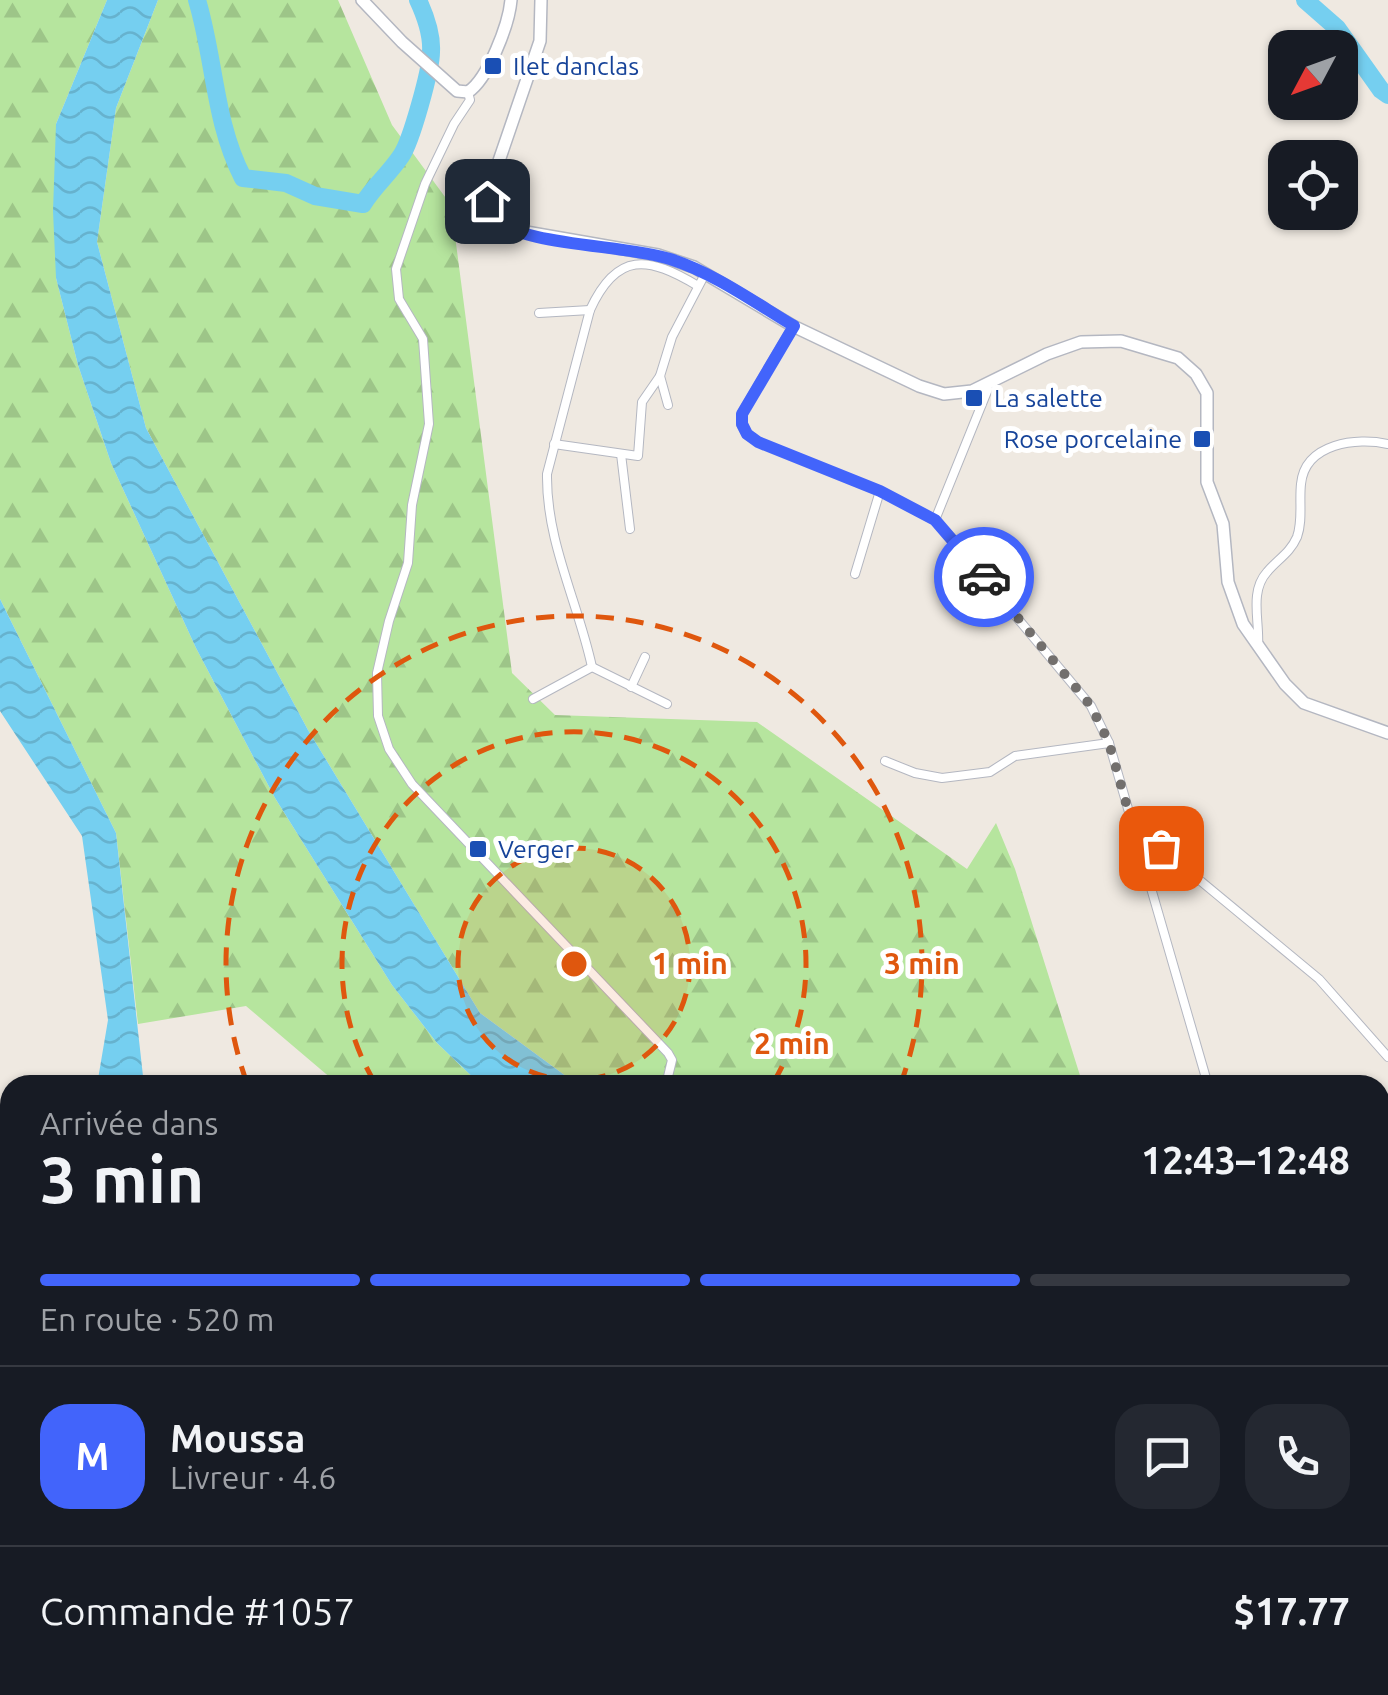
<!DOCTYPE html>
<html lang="fr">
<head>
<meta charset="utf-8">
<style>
	body { margin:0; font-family:Ubuntu,sans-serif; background:#242831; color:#f1f3f6; height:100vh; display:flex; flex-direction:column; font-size:38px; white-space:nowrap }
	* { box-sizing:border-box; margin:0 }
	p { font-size:32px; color:#9ea1a6 }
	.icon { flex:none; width:55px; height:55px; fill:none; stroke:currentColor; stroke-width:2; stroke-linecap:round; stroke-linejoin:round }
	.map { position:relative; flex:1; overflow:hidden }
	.details { position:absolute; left:0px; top:1075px; width:1390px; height:620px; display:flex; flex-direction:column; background:#171b24; border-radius:30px 30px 0 0; box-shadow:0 2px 8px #0004 }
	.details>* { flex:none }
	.needle { width:65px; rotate:229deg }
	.fabs { position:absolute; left:1268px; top:30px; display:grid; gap:20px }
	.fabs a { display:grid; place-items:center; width:90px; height:90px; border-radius:20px; background:#171b24; box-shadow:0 2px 8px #0004; font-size:50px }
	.pin { position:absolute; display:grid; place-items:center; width:85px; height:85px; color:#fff; margin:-42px; border-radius:20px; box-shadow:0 5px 15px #0006 }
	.courier { position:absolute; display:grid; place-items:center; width:100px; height:100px; margin:-50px; border:8px solid #4264fb; border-radius:50%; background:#fff; color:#222; box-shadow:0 2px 12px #0007 }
	.summary em { font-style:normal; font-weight:700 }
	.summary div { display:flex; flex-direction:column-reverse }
	.summary { display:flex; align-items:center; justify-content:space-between; height:170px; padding:0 40px }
	h1 { font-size:65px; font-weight:700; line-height:75px }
	.bar { display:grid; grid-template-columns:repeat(4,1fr); gap:15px 10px; align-content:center; height:120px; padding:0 40px }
	.bar i { height:12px; border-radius:8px; background:#363941 }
	.bar .on { background:#4264fb }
	.bar p { grid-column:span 4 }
	.line { display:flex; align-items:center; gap:25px; padding:0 40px; border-top:2px solid #363941 }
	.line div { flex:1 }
	.round { display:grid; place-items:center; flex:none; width:105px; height:105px; border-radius:30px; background:#242831 }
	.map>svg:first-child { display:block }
	.forest { fill:url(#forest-firs) }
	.water { fill:url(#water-waves) }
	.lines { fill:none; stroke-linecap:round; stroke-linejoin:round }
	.river { stroke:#75cff0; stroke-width:18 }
	.street-casing { stroke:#b4b7c1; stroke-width:10 }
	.secondary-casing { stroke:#b4b7c1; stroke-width:14 }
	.street { stroke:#fff; stroke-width:8 }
	.secondary { stroke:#fff; stroke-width:11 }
	.done { stroke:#726f6d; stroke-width:10; stroke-dasharray:0 18 }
	.route { stroke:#4264fb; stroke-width:12 }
	.ring { fill:none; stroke:#df570e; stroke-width:5; stroke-dasharray:18 12 }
	.transit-dot { fill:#1a4fb4; stroke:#fff; stroke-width:4 }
	.labels { text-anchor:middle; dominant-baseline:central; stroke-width:10; stroke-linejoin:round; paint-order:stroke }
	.transit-label { font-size:25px; fill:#164399; stroke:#fff; text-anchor:start }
	.centre { fill:#df570e; stroke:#fff; stroke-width:5 }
	.ring-label { font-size:30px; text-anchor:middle; font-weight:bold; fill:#df570e; stroke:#fff; stroke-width:10; stroke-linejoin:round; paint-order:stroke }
</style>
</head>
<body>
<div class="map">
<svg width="1388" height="1695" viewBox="0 0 1388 1695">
	<defs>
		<pattern id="forest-firs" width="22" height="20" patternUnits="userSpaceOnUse" patternTransform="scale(2.5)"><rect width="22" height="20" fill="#b6e59e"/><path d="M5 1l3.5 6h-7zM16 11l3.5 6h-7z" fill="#9dc588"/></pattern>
		<pattern id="water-waves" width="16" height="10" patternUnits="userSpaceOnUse" patternTransform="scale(2.5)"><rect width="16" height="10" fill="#75cff0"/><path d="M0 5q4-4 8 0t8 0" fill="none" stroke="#66b2ce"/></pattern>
	</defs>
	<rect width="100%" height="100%" fill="#efe9e1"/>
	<g class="forest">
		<polygon points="0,0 107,0 56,124 56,278 78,365 111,463 196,648 275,798 392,985 437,1043 481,1085 339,1085 246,1006 138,1024 116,833 0,599"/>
		<polygon points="158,0 338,0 392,125 451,205 512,673 555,715 757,722 967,869 996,823 1015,869 1083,1085 578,1085 480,1013 308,730 146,428 97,242 116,108"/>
		<polygon points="399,1685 860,1685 860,1695 411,1695"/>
		<polygon points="936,1685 1143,1685 1144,1695 935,1695"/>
	</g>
	<g class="water">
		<polygon points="107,0 158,0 116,108 97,242 146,428 308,730 480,1013 578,1085 481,1085 437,1043 392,985 275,798 196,648 111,463 78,365 56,278 53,211 56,124"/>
		<polygon points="0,599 116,833 144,1085 97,1085 108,1020 82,836 0,711"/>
	</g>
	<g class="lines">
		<g class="river">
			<path d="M197 0C215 60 214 122 243 178L286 183 315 196 363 204C374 186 389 174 401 156 411 142 431 70 431 52 432 36 425 15 418 0"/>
			<polyline points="1305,0 1337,28 1381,90 1388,95"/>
		</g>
		<defs>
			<g id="street">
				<polyline points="468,92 470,100 454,124 425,184 396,269 399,299 423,339 429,424 412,505 408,563 389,621 377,673 378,716 389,749 412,784 668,1053 672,1060 666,1085"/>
				<polyline points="539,313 590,310"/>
				<polyline points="793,326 742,413 741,424 747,435 758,442 880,491 935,520 1091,706 1109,743 1208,1085"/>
				<polyline points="668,405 660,376 672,337 705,274"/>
				<polyline points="554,444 638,456 642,402 660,376"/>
				<polyline points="621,454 630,529"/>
				<polyline points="935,520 988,389 987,385"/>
				<polyline points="855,574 880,491"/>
				<path d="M1258 646C1260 622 1249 592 1267 572 1278 559 1290 553 1297 537 1303 521 1299 501 1301 484 1305 443 1357 437 1388 444"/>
				<polyline points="592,667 667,704"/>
				<polyline points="631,687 645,657"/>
				<path d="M533 699 592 667C578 602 546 542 547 474L590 310C617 251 648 256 698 286"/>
				<polyline points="885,761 915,773 942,778 990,772 1015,756 1109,743"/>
				<polyline points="1133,825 1319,979 1388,1057"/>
				<polyline points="1380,1378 1388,1382"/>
			</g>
			<g id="secondary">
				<path d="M362 0 402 42 457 91 468 92C488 79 509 24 511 0"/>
				<polyline points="541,0 540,41 489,190 486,209 496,222 526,232 658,255 694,267 793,326 919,386 944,394 972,391 1047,354 1081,342 1121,341 1178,358 1196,374 1207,393 1207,482 1223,524 1228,582 1243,624 1285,684 1304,703 1388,733"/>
			</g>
		</defs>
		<use href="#street" class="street-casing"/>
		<use href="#secondary" class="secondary-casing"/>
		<use href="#street" class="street"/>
		<use href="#secondary" class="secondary"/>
	</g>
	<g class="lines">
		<polyline class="done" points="984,577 1091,706 1109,743 1132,824 1161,848"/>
		<path class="route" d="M487 201 489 216C522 247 624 244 670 259 714 273 754 302 794 326L742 414V424L747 434 758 442 880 491 935 520 984 577"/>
	</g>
	<circle cx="574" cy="964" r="116" fill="#df570e" fill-opacity=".12"/>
	<g class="ring">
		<circle cx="574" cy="964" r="116"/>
		<path d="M375 1083A232 232 0 1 1 773 1083"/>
		<path d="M247 1083A348 348 0 1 1 901 1083"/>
	</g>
	<g class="transit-dot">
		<rect x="483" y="56" width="20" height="20" rx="5"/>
		<rect x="964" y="388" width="20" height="20" rx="5"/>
		<rect x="1192" y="429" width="20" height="20" rx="5"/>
		<rect x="468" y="839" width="20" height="20" rx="5"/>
	</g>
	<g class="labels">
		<g class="transit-label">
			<text x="513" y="66">Ilet danclas</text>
			<text x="994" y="398">La salette</text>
			<text x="1182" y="439" text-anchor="end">Rose porcelaine</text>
			<text x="498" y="849">Verger</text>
		</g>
	</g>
	<circle cx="574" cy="964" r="15" class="centre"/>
	<g class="ring-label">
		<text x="690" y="974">1 min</text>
		<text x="922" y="974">3 min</text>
		<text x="792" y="1054">2 min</text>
	</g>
</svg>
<div class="fabs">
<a><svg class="needle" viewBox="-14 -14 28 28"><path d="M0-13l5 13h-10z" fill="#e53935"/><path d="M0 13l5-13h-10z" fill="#9ea1a6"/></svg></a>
<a><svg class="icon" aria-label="locate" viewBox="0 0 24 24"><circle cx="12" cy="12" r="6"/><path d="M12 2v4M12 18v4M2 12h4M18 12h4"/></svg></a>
</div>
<div class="pin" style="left:1161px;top:848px;background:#ea580c"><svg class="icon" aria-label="bag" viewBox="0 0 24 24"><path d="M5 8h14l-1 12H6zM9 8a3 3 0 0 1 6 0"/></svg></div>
<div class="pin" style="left:487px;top:201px;background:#1f2937"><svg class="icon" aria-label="home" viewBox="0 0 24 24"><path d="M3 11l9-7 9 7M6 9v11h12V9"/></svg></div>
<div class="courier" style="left:984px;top:577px"><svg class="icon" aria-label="car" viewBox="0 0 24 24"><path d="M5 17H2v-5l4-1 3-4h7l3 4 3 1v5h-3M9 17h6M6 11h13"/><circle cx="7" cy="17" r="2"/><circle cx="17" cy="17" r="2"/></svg></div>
<section class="details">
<div class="summary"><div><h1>3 min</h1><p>Arrivée dans</p></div><em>12:43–12:48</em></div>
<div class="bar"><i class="on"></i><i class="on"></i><i class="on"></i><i></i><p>En route · 520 m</p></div>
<div class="line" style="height:180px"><b class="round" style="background:#4264fb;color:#fff">M</b><div><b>Moussa</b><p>Livreur · 4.6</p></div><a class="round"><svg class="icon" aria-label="chat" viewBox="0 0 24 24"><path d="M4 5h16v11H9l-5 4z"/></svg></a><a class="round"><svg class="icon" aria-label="phone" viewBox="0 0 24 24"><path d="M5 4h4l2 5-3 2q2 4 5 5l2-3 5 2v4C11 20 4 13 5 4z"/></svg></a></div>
<div class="line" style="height:130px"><div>Commande #1057</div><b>$17.77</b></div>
</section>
</div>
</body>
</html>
